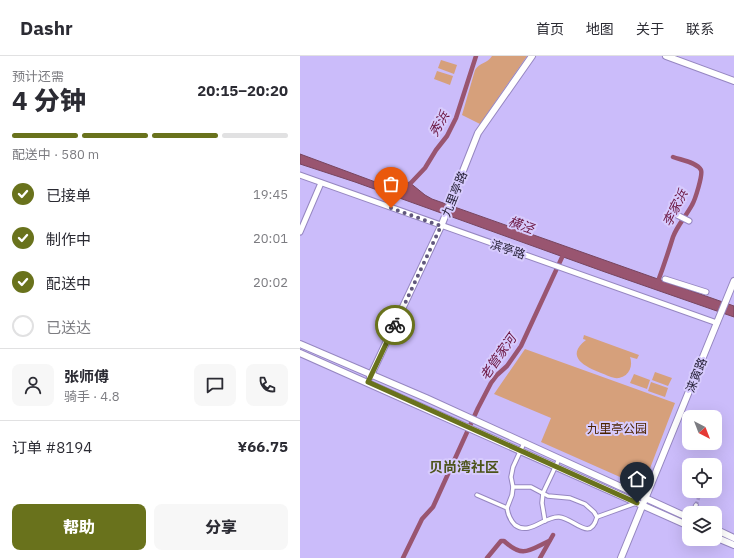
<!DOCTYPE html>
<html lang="zh">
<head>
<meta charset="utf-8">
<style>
	body { margin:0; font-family:"IBM Plex Sans","Noto Sans SC",sans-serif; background:#f7f7f7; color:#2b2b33; height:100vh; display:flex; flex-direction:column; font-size:15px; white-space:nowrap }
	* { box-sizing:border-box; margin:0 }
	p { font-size:13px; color:#7c7c81 }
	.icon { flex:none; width:22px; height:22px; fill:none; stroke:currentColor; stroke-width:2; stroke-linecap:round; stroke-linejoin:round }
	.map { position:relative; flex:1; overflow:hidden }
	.drawer { display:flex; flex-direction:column; background:#fff; width:300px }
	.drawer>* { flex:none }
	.needle { width:26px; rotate:138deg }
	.tools { position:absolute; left:382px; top:354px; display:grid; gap:8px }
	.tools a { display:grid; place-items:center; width:40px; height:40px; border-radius:8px; background:#fff; box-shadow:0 4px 16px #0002; font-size:20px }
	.pin { position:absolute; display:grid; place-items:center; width:34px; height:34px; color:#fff; margin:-41px -17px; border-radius:50% 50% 50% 0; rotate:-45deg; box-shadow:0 0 4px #0007 }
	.pin .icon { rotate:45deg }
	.courier { position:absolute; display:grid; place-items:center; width:40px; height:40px; margin:-20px; border:3px solid #69721c; border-radius:50%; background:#fff; color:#222; box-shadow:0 1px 5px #0007 }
	.overview em { font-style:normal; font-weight:800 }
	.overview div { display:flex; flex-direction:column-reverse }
	.overview { display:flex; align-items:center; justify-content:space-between; height:68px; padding:0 12px }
	h1 { font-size:26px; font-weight:800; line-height:30px }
	.bar { display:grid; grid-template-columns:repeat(4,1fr); gap:6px 4px; align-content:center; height:48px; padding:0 12px }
	.bar i { height:5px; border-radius:3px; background:#e1e1e2 }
	.bar .active { background:#69721c }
	.bar p { grid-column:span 4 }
	.line { display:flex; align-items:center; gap:10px; padding:0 12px; border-top:1px solid #e1e1e2 }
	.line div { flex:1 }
	.round { display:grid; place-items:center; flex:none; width:42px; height:42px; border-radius:8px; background:#f7f7f7 }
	ol { padding:0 12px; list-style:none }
	li { display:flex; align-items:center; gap:12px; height:44px }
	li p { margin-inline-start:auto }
	li .icon { padding:4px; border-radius:50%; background:#69721c; color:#fff; stroke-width:4 }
	li:last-child { color:#7c7c81 }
	li i { width:22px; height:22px; border:2px solid #e1e1e2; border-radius:50% }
	.button { display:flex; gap:8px; margin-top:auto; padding:8px 12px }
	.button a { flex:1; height:46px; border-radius:8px; background:#69721c; color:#fff; font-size:16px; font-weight:800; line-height:46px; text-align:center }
	.button a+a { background:#f7f7f7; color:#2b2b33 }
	header { display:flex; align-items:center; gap:24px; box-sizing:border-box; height:56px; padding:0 20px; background:#fff; border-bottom:1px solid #e1e1e2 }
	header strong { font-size:19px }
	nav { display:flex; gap:22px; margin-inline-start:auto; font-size:14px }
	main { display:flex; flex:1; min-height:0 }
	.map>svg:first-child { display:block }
	.green { fill:#d6a07b }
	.water { fill:#995570; stroke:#77455f }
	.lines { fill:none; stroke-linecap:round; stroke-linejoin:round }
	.canal { stroke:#995570; stroke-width:4.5 }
	.pedestrian-tunnel { stroke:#aa9dd3; stroke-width:3.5; stroke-dasharray:3.5 2; stroke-linecap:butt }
	.pedestrian-casing { stroke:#9687c1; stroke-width:5.5 }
	.minor-casing { stroke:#9687c1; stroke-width:7 }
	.tertiary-casing { stroke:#9687c1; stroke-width:8 }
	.pedestrian { stroke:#fff; stroke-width:3.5 }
	.minor { stroke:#fff; stroke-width:5 }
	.tertiary { stroke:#fff; stroke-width:6 }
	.done { stroke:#60577c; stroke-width:4; stroke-dasharray:0 7.2 }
	.route { stroke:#69721c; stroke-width:5 }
	.labels { text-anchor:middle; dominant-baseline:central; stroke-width:4; stroke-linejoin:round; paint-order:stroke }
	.street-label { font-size:12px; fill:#272138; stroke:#d7cbfd }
	.park-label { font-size:12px; fill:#4b2300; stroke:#d7cbfd }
	.water-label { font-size:13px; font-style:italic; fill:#69123d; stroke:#d7cbfd }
	.quarter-label { font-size:14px; font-weight:bold; fill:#4c5319; stroke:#d7cbfd }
</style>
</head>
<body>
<header>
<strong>Dashr</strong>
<nav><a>首页</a><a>地图</a><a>关于</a><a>联系</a></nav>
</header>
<main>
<section class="drawer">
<div class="overview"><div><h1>4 分钟</h1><p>预计还需</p></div><em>20:15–20:20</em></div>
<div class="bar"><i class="active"></i><i class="active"></i><i class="active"></i><i></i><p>配送中 · 580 m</p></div>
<ol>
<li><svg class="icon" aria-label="check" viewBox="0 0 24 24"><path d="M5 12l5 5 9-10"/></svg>已接单<p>19:45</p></li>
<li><svg class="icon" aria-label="check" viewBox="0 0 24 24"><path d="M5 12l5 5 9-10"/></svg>制作中<p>20:01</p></li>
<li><svg class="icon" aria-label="check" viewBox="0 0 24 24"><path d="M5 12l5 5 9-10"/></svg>配送中<p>20:02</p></li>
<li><i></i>已送达</li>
</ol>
<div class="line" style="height:72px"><a class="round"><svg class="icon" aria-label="person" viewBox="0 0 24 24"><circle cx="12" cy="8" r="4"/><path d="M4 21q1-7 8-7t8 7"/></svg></a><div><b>张师傅</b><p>骑手 · 4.8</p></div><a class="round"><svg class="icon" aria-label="chat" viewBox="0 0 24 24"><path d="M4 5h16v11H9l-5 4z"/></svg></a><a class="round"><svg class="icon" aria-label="phone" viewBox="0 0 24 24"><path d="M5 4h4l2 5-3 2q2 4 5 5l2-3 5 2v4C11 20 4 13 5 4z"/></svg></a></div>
<div class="line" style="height:52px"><div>订单 #8194</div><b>¥66.75</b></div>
<div class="button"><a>帮助</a><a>分享</a></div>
</section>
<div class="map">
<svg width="434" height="502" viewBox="0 0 434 502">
	<rect width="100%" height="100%" fill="#cbbcfa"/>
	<g class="green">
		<path d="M192 0H227L180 68 162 59 175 14C179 7 188 7 192 0Z"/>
		<polygon points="141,4 157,9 154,18 138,12"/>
		<polygon points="137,15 153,20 150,29 134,23"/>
		<path d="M284 279 339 299 337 303 330 301C333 309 330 320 319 322 313 323 307 319 301 317 286 311 264 301 286 284L283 283Z"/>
		<polygon points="225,293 375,347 344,428 341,429 338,429 241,386 251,362 194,338"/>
		<polygon points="355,316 372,322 368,330 352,324"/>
		<polygon points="334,318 350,324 347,333 330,327"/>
		<polygon points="351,326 368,332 365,341 348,335"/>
	</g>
	<polygon class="water" points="0,98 97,134 109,126 125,139 132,143 434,250 434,261 305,216 55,126 0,108"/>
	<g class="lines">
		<g class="canal">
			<polyline points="107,131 125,112 136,94 147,80 156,62 176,0"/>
			<path d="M357 228C363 212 368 197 373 181 377 170 386 160 392 149 395 144 403 119 401 114 397 106 381 104 373 101"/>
			<polyline points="103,502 122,463 133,451 178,352 191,327 197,319 207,310 221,290 264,197"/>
			<path d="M187 502 201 485H204C223 502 228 495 249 485"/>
			<polyline points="240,502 253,479"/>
		</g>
		<polyline class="pedestrian-tunnel" points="396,449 401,435"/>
		<defs>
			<g id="pedestrian">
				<path d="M177 439 207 452C208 459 210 464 215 469 230 480 244 460 259 461 274 462 290 487 297 461L294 456 285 448 270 442 248 440 231 431H213"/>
				<polyline points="207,452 212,439 213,431 211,421 213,411 224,387"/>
				<polyline points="393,456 396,449"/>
				<polyline points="297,461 336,447"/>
				<polyline points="245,465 242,447 243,437 259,403"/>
			</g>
			<g id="minor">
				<polyline points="0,119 417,267"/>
				<polyline points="377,159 389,165"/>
				<polyline points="0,176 21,127"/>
				<polyline points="365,223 406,236"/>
			</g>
			<g id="tertiary">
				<polyline points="366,0 434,25"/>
				<polyline points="0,288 126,342 389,462"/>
				<polyline points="0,297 389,470"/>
				<polyline points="70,321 142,168 178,77 232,0"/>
				<polyline points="415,473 434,482"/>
				<polyline points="415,481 434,489"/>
				<polyline points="321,502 434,225"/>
			</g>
		</defs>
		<use href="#pedestrian" class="pedestrian-casing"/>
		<use href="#minor" class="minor-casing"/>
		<use href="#tertiary" class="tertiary-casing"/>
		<use href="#pedestrian" class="pedestrian"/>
		<use href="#minor" class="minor"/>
		<use href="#tertiary" class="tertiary"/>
	</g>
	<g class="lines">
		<polyline class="done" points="91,152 141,170 95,269"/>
		<polyline class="route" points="95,269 68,326 337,447"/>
	</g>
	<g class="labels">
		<g class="street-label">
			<text transform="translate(154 138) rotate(-68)">九里亭路</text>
			<text transform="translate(208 193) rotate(19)">滨亭路</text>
			<text transform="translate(396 319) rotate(-68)">涞寅路</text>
		</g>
		<g class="park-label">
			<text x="317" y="372">九里亭公园</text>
		</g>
		<g class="water-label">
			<text transform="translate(139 68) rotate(-60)">秀浜</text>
			<text transform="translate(375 152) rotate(-63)">李家浜</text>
			<text transform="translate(221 169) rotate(20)">横泾</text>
			<text transform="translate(198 301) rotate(-55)">老管家河</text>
		</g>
		<g class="quarter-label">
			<text x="164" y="411">贝尚湾社区</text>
		</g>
	</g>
</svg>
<div class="tools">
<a><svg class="needle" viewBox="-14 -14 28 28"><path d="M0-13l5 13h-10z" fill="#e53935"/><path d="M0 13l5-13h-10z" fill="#7c7c81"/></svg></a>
<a><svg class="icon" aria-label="locate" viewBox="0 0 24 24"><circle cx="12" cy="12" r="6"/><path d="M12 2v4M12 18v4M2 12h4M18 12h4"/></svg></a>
<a><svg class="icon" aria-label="layers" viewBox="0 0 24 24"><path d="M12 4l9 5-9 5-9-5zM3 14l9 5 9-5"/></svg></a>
</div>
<div class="pin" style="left:91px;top:152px;background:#ea580c"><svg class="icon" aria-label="bag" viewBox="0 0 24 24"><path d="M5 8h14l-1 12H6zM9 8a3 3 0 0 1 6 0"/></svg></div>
<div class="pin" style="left:337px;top:447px;background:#1f2937"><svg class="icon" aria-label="home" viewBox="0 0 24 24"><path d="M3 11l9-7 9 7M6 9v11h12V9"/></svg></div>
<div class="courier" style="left:95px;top:269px"><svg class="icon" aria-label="bike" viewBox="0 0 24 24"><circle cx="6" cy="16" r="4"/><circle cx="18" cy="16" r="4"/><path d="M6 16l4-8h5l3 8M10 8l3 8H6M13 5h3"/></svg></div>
</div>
</main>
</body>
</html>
